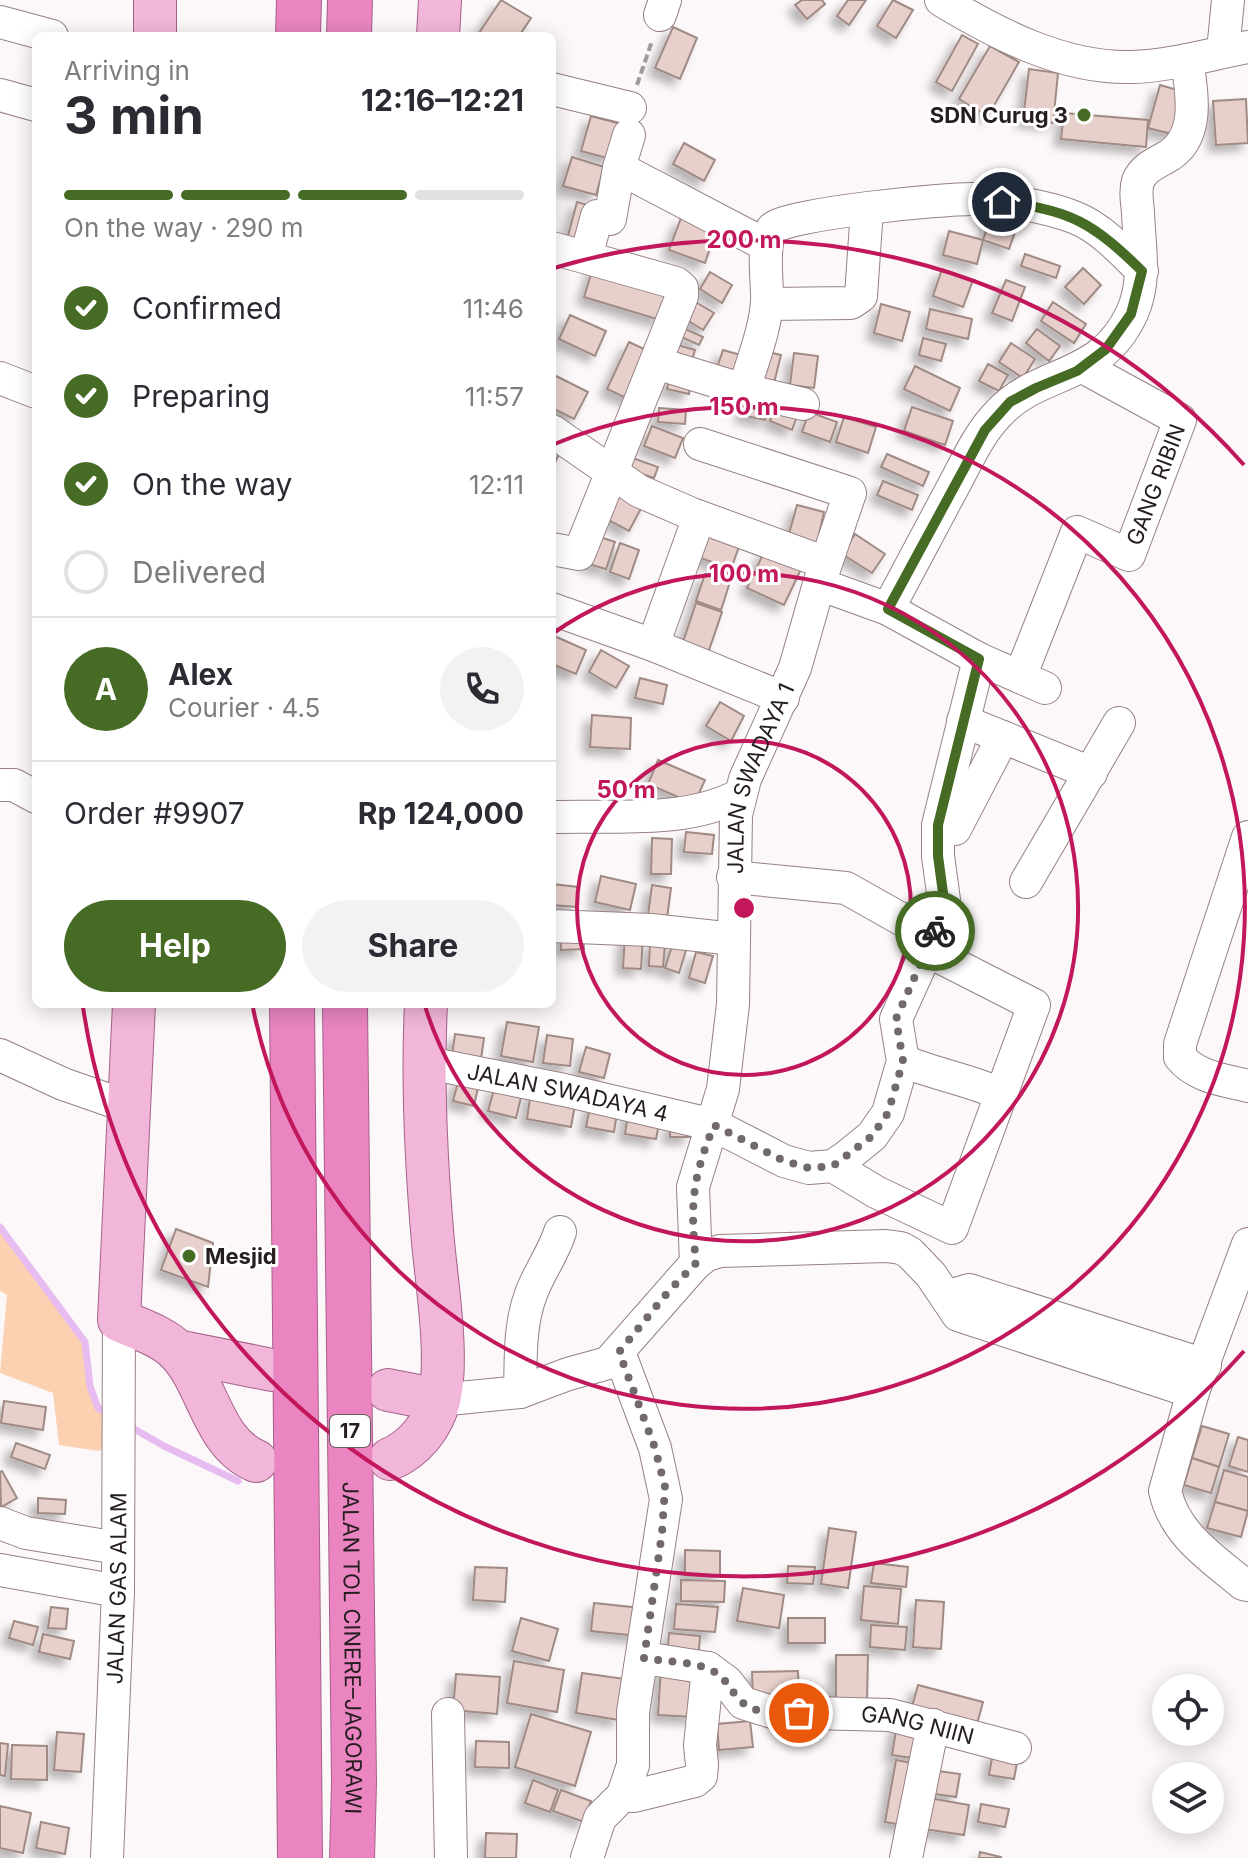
<!DOCTYPE html>
<html lang="en">
<head>
<meta charset="utf-8">
<style>
	body { margin:0; font-family:Inter,sans-serif; background:#f2f2f3; color:#2b2b33; height:100vh; display:flex; flex-direction:column; font-size:30px; white-space:nowrap }
	* { box-sizing:border-box; margin:0 }
	p { font-size:26px; color:#7c7c81 }
	.icon { flex:none; width:44px; height:44px; fill:none; stroke:currentColor; stroke-width:2; stroke-linecap:round; stroke-linejoin:round }
	.map { position:relative; flex:1; overflow:hidden }
	.drawer { position:absolute; left:32px; top:32px; width:524px; height:976px; display:flex; flex-direction:column; background:#fff; border-radius:12px; box-shadow:0 4px 20px #0003 }
	.drawer>* { flex:none }
	.fabs { position:absolute; left:1152px; top:1674px; display:grid; gap:16px }
	.fabs a { display:grid; place-items:center; width:72px; height:72px; border-radius:50%; background:#fff; box-shadow:0 4px 20px #0003; font-size:40px }
	.pin { position:absolute; display:grid; place-items:center; width:68px; height:68px; color:#fff; margin:-34px; border:4px solid #fff; border-radius:50%; box-shadow:0 2px 8px #0007 }
	.courier { position:absolute; display:grid; place-items:center; width:80px; height:80px; margin:-40px; border:6px solid #466b24; border-radius:50%; background:#fff; color:#222; box-shadow:0 2px 10px #0007 }
	.headline em { font-style:normal; font-weight:700 }
	.headline div { display:flex; flex-direction:column-reverse }
	.headline { display:flex; align-items:center; justify-content:space-between; height:136px; padding:0 32px }
	h1 { font-size:52px; font-weight:700; line-height:60px }
	.bar { display:grid; grid-template-columns:repeat(4,1fr); gap:12px 8px; align-content:center; height:96px; padding:0 32px }
	.bar i { height:10px; border-radius:6px; background:#e1e1e2 }
	.bar .selected { background:#466b24 }
	.bar p { grid-column:span 4 }
	.line { display:flex; align-items:center; gap:20px; padding:0 32px; border-top:2px solid #e1e1e2 }
	.line div { flex:1 }
	.round { display:grid; place-items:center; flex:none; width:84px; height:84px; border-radius:42px; background:#f2f2f3 }
	ol { padding:0 32px; list-style:none }
	li { display:flex; align-items:center; gap:24px; height:88px }
	li p { margin-inline-start:auto }
	li .icon { padding:8px; border-radius:50%; background:#466b24; color:#fff; stroke-width:4 }
	li:last-child { color:#7c7c81 }
	li i { width:44px; height:44px; border:4px solid #e1e1e2; border-radius:50% }
	.action { display:flex; gap:16px; margin-top:auto; padding:16px 32px }
	.action a { flex:1; height:92px; border-radius:48px; background:#466b24; color:#fff; font-size:32px; font-weight:700; line-height:92px; text-align:center }
	.action a+a { background:#f2f2f3; color:#2b2b33 }
	.map>svg:first-child { display:block }
	.green { fill:#fbd1b2 }
	.lines { fill:none; stroke-linecap:round; stroke-linejoin:round }
	.stream { stroke:#e6bcf1; stroke-width:7 }
	.building { fill:#e7d0cb; stroke:#9f8a84; stroke-width:2; filter:url(#shadow) }
	.minor-casing { stroke:#978183; stroke-width:34 }
	.major-casing { stroke:#a56189; stroke-width:44 }
	.highway-casing { stroke:#a56189; stroke-width:46 }
	.path { stroke:#a0999b; stroke-width:4; stroke-dasharray:8 4; stroke-linecap:butt }
	.minor { stroke:#fff; stroke-width:32 }
	.major { stroke:#f2b6da; stroke-width:42 }
	.highway { stroke:#ea85c2; stroke-width:44 }
	.done { stroke:#71696b; stroke-width:8; stroke-dasharray:0 14.4 }
	.route { stroke:#466b24; stroke-width:10 }
	.ring { fill:none; stroke:#c2185b; stroke-width:4 }
	.poi-dot { fill:#466b24; stroke:#fff; stroke-width:3 }
	.labels { text-anchor:middle; dominant-baseline:central; stroke-width:6; stroke-linejoin:round; paint-order:stroke }
	.shield { fill:#fff; stroke:#676162; stroke-width:2 }
	.shield-label { font-size:20px; font-weight:bold; fill:#261d1f }
	.poi-label { font-size:22px; font-weight:bold; fill:#261d1f; stroke:#fff; text-anchor:end }
	.street-label { font-size:22px; fill:#261d1f; stroke:#fff }
	.centre { fill:#c2185b; stroke:#fff; stroke-width:4 }
	.ring-label { font-size:24px; text-anchor:middle; font-weight:bold; fill:#c2185b; stroke:#fff; stroke-width:6; stroke-linejoin:round; paint-order:stroke }
</style>
</head>
<body>
<div class="map">
<svg width="1248" height="1858" viewBox="0 0 1248 1858">
	<defs>
		<filter id="shadow"><feDropShadow dx="-7" dy="7" stdDeviation="4" flood-color="#0004"/></filter>
	</defs>
	<rect width="100%" height="100%" fill="#fcf7f8"/>
	<polygon class="green" points="0,1228 85,1342 90,1386 98,1408 117,1439 99,1451 59,1445 53,1393 0,1373 7,1295 0,1291"/>
	<g class="lines">
		<g class="stream">
			<polyline points="0,1227 85,1342 90,1386 98,1408 108,1413"/>
			<polyline points="129,1426 164,1446 238,1481"/>
		</g>
	</g>
	<g class="building">
		<polygon points="501,0 531,18 519,36 477,36"/>
		<polygon points="802,0 822,0 825,4 807,19 795,5"/>
		<polygon points="848,0 866,0 849,25 837,16"/>
		<polygon points="893,0 913,10 896,38 877,26"/>
		<polygon points="673,27 697,38 680,79 655,68"/>
		<polygon points="962,35 978,44 952,91 936,82"/>
		<polygon points="990,46 1019,62 988,116 959,99"/>
		<polygon points="1029,69 1058,73 1053,123 1023,120"/>
		<polygon points="1160,85 1188,93 1176,135 1148,128"/>
		<polygon points="1246,99 1248,143 1216,145 1213,101"/>
		<polygon points="1064,113 1148,120 1146,147 1061,139"/>
		<polygon points="591,116 621,124 611,159 581,151"/>
		<polygon points="684,143 715,160 704,181 673,164"/>
		<polygon points="572,157 604,167 596,195 563,186"/>
		<polygon points="577,202 595,207 585,248 566,243"/>
		<polygon points="681,218 716,231 705,263 669,250"/>
		<polygon points="989,223 1015,232 1009,249 983,240"/>
		<polygon points="949,231 983,240 977,264 943,255"/>
		<polygon points="1025,254 1060,266 1056,278 1021,266"/>
		<polygon points="594,265 669,288 660,320 584,297"/>
		<polygon points="1083,268 1101,285 1084,304 1065,287"/>
		<polygon points="942,269 973,280 963,307 933,296"/>
		<polygon points="710,272 732,285 722,303 700,289"/>
		<polygon points="1006,280 1025,287 1012,321 992,313"/>
		<polygon points="694,301 714,313 703,330 684,318"/>
		<polygon points="1053,302 1086,324 1074,343 1041,321"/>
		<polygon points="881,304 910,312 902,341 874,333"/>
		<polygon points="930,309 972,319 968,339 926,329"/>
		<polygon points="570,315 606,331 595,356 559,339"/>
		<polygon points="681,327 703,337 699,345 677,335"/>
		<polygon points="1037,329 1060,346 1049,361 1026,343"/>
		<polygon points="923,338 946,344 941,361 919,355"/>
		<polygon points="629,342 657,355 635,402 607,389"/>
		<polygon points="1011,343 1035,359 1023,378 999,362"/>
		<polygon points="674,344 695,350 690,367 669,361"/>
		<polygon points="723,350 751,358 744,380 716,371"/>
		<polygon points="764,351 781,355 773,387 756,383"/>
		<polygon points="794,353 818,356 814,388 790,385"/>
		<polygon points="988,364 1008,375 999,391 979,381"/>
		<polygon points="915,366 960,388 950,411 904,389"/>
		<polygon points="552,374 588,392 574,419 552,408"/>
		<polygon points="670,375 692,379 689,394 667,389"/>
		<polygon points="747,397 769,402 765,420 742,415"/>
		<polygon points="777,402 799,411 792,430 770,421"/>
		<polygon points="912,407 953,421 945,445 904,431"/>
		<polygon points="659,408 686,410 685,424 658,422"/>
		<polygon points="809,412 837,422 830,442 802,432"/>
		<polygon points="844,417 876,427 868,453 836,442"/>
		<polygon points="652,426 683,438 675,458 644,446"/>
		<polygon points="552,439 563,444 552,470"/>
		<polygon points="887,454 929,472 923,486 881,467"/>
		<polygon points="627,456 658,467 654,478 623,468"/>
		<polygon points="883,481 918,495 912,510 877,495"/>
		<polygon points="615,485 645,501 629,531 599,515"/>
		<polygon points="797,505 824,512 816,548 787,541"/>
		<polygon points="708,529 741,541 731,569 698,557"/>
		<polygon points="855,534 885,554 872,573 842,554"/>
		<polygon points="594,535 615,542 606,569 585,563"/>
		<polygon points="620,543 639,550 629,579 610,572"/>
		<polygon points="766,548 803,565 784,605 747,588"/>
		<polygon points="705,574 730,582 721,610 696,601"/>
		<polygon points="696,603 722,612 707,656 681,648"/>
		<polygon points="552,635 586,650 576,674 552,664"/>
		<polygon points="601,650 629,666 616,688 589,672"/>
		<polygon points="640,678 667,685 663,704 635,698"/>
		<polygon points="720,702 744,716 731,741 706,726"/>
		<polygon points="592,715 631,718 630,749 590,747"/>
		<polygon points="658,760 705,780 694,804 648,784"/>
		<polygon points="686,832 714,835 712,854 684,852"/>
		<polygon points="652,838 672,839 671,874 651,874"/>
		<polygon points="601,876 636,884 630,910 595,902"/>
		<polygon points="552,884 578,887 576,907 552,905"/>
		<polygon points="652,885 671,888 667,918 648,915"/>
		<polygon points="560,934 583,934 584,949 561,950"/>
		<polygon points="625,935 643,936 641,969 623,968"/>
		<polygon points="674,940 688,944 679,973 665,968"/>
		<polygon points="650,942 665,944 663,967 649,966"/>
		<polygon points="696,952 713,956 705,983 689,978"/>
		<polygon points="507,1022 539,1027 533,1062 501,1056"/>
		<polygon points="455,1034 484,1038 481,1059 452,1055"/>
		<polygon points="547,1035 573,1039 570,1066 543,1063"/>
		<polygon points="586,1047 610,1054 604,1078 579,1072"/>
		<polygon points="459,1078 479,1083 474,1106 453,1101"/>
		<polygon points="495,1086 522,1093 516,1118 488,1111"/>
		<polygon points="531,1091 576,1099 571,1127 527,1119"/>
		<polygon points="591,1102 618,1107 614,1132 586,1127"/>
		<polygon points="629,1109 661,1114 656,1139 625,1134"/>
		<rect x="670" y="1124" width="20" height="13"/>
		<polygon points="176,1229 213,1243 208,1287 161,1270"/>
		<polygon points="4,1401 46,1407 43,1430 1,1423"/>
		<polygon points="1202,1426 1229,1434 1219,1467 1192,1458"/>
		<polygon points="1238,1437 1248,1440 1248,1472 1229,1466"/>
		<polygon points="16,1443 50,1455 45,1469 11,1457"/>
		<polygon points="1192,1458 1219,1467 1211,1493 1184,1485"/>
		<polygon points="1224,1470 1248,1477 1248,1511 1215,1502"/>
		<polygon points="2,1471 17,1498 1,1507 0,1472"/>
		<polygon points="38,1498 66,1500 65,1514 38,1513"/>
		<polygon points="1215,1502 1248,1511 1241,1537 1207,1528"/>
		<polygon points="829,1528 856,1532 848,1588 821,1584"/>
		<polygon points="685,1550 720,1551 720,1575 685,1575"/>
		<polygon points="874,1563 908,1567 906,1587 871,1583"/>
		<polygon points="788,1566 815,1567 813,1584 787,1583"/>
		<polygon points="475,1567 507,1568 505,1602 473,1600"/>
		<polygon points="681,1580 725,1581 724,1602 681,1601"/>
		<polygon points="864,1586 901,1589 898,1624 861,1620"/>
		<polygon points="743,1588 784,1595 779,1628 737,1621"/>
		<polygon points="916,1600 944,1602 941,1649 913,1647"/>
		<polygon points="594,1603 641,1608 638,1636 591,1631"/>
		<polygon points="676,1604 718,1607 715,1632 674,1629"/>
		<polygon points="51,1607 68,1609 66,1629 48,1628"/>
		<polygon points="521,1618 558,1629 549,1661 512,1651"/>
		<rect x="788" y="1618" width="37" height="25"/>
		<polygon points="14,1621 38,1627 33,1645 9,1638"/>
		<polygon points="871,1625 907,1627 905,1650 870,1647"/>
		<polygon points="669,1633 700,1636 698,1663 667,1660"/>
		<polygon points="43,1634 74,1641 70,1659 39,1652"/>
		<polygon points="836,1655 868,1655 867,1700 836,1700"/>
		<polygon points="514,1661 564,1670 557,1712 507,1703"/>
		<polygon points="661,1668 698,1671 695,1717 658,1715"/>
		<polygon points="798,1671 799,1698 753,1699 752,1672"/>
		<polygon points="582,1673 625,1679 619,1720 576,1713"/>
		<polygon points="456,1674 500,1677 497,1714 453,1710"/>
		<polygon points="918,1685 983,1702 975,1731 910,1714"/>
		<polygon points="531,1714 591,1732 575,1786 515,1767"/>
		<polygon points="750,1721 753,1747 719,1750 717,1724"/>
		<polygon points="897,1724 930,1730 925,1760 892,1755"/>
		<polygon points="57,1732 84,1734 81,1772 54,1770"/>
		<polygon points="476,1741 509,1742 509,1768 475,1767"/>
		<polygon points="0,1743 8,1744 5,1776 0,1775"/>
		<polygon points="12,1745 47,1746 47,1780 11,1779"/>
		<polygon points="993,1752 1018,1757 1014,1779 989,1775"/>
		<polygon points="896,1760 923,1765 913,1827 885,1822"/>
		<polygon points="931,1770 960,1774 956,1797 928,1793"/>
		<polygon points="533,1780 558,1790 550,1812 525,1803"/>
		<polygon points="561,1790 591,1801 584,1822 553,1811"/>
		<polygon points="929,1798 969,1805 964,1835 924,1829"/>
		<polygon points="981,1804 1009,1809 1005,1827 978,1822"/>
		<polygon points="0,1806 31,1813 23,1853 0,1848"/>
		<polygon points="41,1822 69,1828 65,1854 36,1848"/>
		<polygon points="486,1833 517,1834 516,1858 485,1858"/>
		<polygon points="980,1852 1001,1857 1001,1858 979,1858"/>
	</g>
	<g class="lines">
		<defs>
			<g id="minor">
				<path d="M941 0C997 34 1064 69 1132 67 1171 66 1210 54 1248 47"/>
				<polyline points="660,15 665,0"/>
				<polyline points="0,22 52,36"/>
				<polyline points="1223,51 1228,0"/>
				<polyline points="552,89 630,108"/>
				<polyline points="0,95 36,105"/>
				<polyline points="619,168 766,245"/>
				<polyline points="552,248 676,283 682,288 682,296 579,554 552,549"/>
				<polyline points="586,257 597,216 610,219 619,168 629,135"/>
				<polyline points="767,304 851,303 861,296 867,209"/>
				<path d="M656 363 744 390C752 362 765 331 767 302 768 283 761 245 772 229 783 214 949 198 975 199 1009 201 1044 205 1076 218 1101 228 1123 252 1142 271"/>
				<polyline points="0,378 36,392"/>
				<polyline points="744,390 803,404"/>
				<polyline points="552,431 639,491 692,514 826,563"/>
				<polyline points="819,584 888,609 979,659 1045,688"/>
				<polyline points="552,609 653,645 783,698"/>
				<path d="M888 609C910 567 932 526 954 485 967 461 979 433 999 413 1040 369 1101 381 1132 313 1147 280 1139 247 1138 212 1137 202 1135 191 1138 181 1143 169 1154 164 1165 158 1201 139 1192 94 1187 60"/>
				<polyline points="653,645 699,517"/>
				<path id="s1" d="M1020 677 1077 532 1129 555 1180 420 1083 367"/>
				<polyline points="963,721 1091,773"/>
				<polyline points="0,785 14,785 36,797"/>
				<path d="M555 817C616 815 685 824 740 795"/>
				<polyline points="955,829 1003,737"/>
				<path d="M1248 837 1180 1044V1057C1196 1077 1224 1080 1248 1086"/>
				<polyline points="733,877 846,888 933,937"/>
				<polyline points="1026,882 1119,723"/>
				<polyline points="552,926 651,930 734,939"/>
				<polyline points="0,1055 63,1084 129,1107"/>
				<path d="M903 1061C935 1074 969 1080 1001 1094"/>
				<path id="s2" d="M423 1062 564 1090 714 1125 784 1161 809 1168 833 1166 846 1157 872 1136 888 1113 903 1061 896 1019 933 937 944 900 938 856V825L979 659"/>
				<polyline points="833,1166 876,1192 952,1228 1034,1005 926,950"/>
				<path d="M1248 1244 1193 1392 1165 1491C1175 1535 1211 1557 1243 1584L1248 1585"/>
				<path id="s3" d="M696 1263 693 1187 723 1089 733 1004 736 815 745 779 795 668 819 584 850 493 700 444"/>
				<polyline points="946,1297 969,1290 1205,1365"/>
				<path d="M520 1392C521 1359 519 1326 531 1294 539 1272 553 1254 560 1232"/>
				<polyline points="439,1400 520,1392 568,1374 608,1363 696,1263 707,1255 720,1251 886,1246 901,1248 910,1253 931,1275 958,1315 1193,1392"/>
				<polyline points="0,1523 26,1533 118,1548"/>
				<polyline points="0,1570 118,1591"/>
				<path id="s4" d="M644 1658 708 1668 727 1682 743 1703 772 1712 890 1715 1015 1748"/>
				<polyline points="448,1714 451,1858"/>
				<polyline points="623,1795 634,1796 695,1781 701,1776 702,1765 700,1745 708,1668"/>
				<path id="s5" d="M107 1858 118 1591 119 1320"/>
				<polyline points="587,1858 600,1818 623,1795 633,1765 633,1712 666,1499 655,1448 619,1352"/>
				<polyline points="906,1858 933,1725"/>
			</g>
			<g id="major">
				<polyline points="155,0 155,36"/>
				<polyline points="438,36 440,0"/>
				<path d="M134 1004 119 1320C138 1329 163 1336 178 1352 209 1385 212 1442 256 1461"/>
				<polyline points="177,1351 272,1370"/>
				<polyline points="388,1390 439,1400"/>
				<path d="M390 1459C414 1449 433 1426 439 1400 449 1359 437 1285 433 1242 426 1162 422 1084 426 1004"/>
			</g>
			<g id="highway">
				<polyline points="298,36 299,0"/>
				<polyline points="349,36 350,0"/>
				<polyline points="292,1004 300,1858"/>
				<path id="s6" d="M345 1004 354 1783 352 1858"/>
			</g>
		</defs>
		<use href="#minor" class="minor-casing"/>
		<use href="#major" class="major-casing"/>
		<use href="#highway" class="highway-casing"/>
		<polyline class="path" points="637,85 652,41"/>
		<use href="#minor" class="minor"/>
		<use href="#major" class="major"/>
		<use href="#highway" class="highway"/>
	</g>
	<g class="lines">
		<path class="done" d="M799 1713C782 1713 758 1715 743 1703 731 1693 727 1678 713 1671 694 1661 664 1662 644 1658L662 1533 665 1487 655 1448 619 1352 668 1292 696 1263C690 1203 692 1180 714 1125L784 1161 809 1168 833 1166 872 1136 888 1113 903 1061 896 1019 935 931"/>
		<path class="route" d="M935 931 944 900 938 856V825L979 659 888 609 985 430 1010 402 1036 388 1077 371 1106 349 1131 314 1142 271C1094 224 1070 209 1002 202"/>
	</g>
	<g class="ring">
		<circle cx="744" cy="908" r="167"/>
		<path d="M552 634A334 334 0 1 1 425 1006"/>
		<path d="M552 445A501 501 0 1 1 253 1008"/>
		<path d="M1244 1351A668 668 0 0 1 83 1007M554 268A668 668 0 0 1 1244 465"/>
	</g>
	<g class="poi-dot">
		<circle cx="1084" cy="115" r="8"/>
		<circle cx="189" cy="1256" r="8"/>
	</g>
	<g class="labels">
		<rect class="shield" x="330" y="1415" width="40" height="32" rx="6"/>
		<g class="shield-label">
			<text x="350" y="1431">17</text>
		</g>
		<g class="poi-label">
			<text x="1068" y="115">SDN Curug 3</text>
			<text x="205" y="1256" text-anchor="start">Mesjid</text>
		</g>
		<g class="street-label">
			<text stroke="none"><textPath href="#s1" startOffset="288">GANG RIBIN</textPath></text>
			<text stroke="none"><textPath href="#s3" startOffset="494">JALAN SWADAYA 1</textPath></text>
			<text stroke="none"><textPath href="#s2" startOffset="148">JALAN SWADAYA 4</textPath></text>
			<text stroke="none"><textPath href="#s5" startOffset="270">JALAN GAS ALAM</textPath></text>
			<text stroke="none"><textPath href="#s6" startOffset="644">JALAN TOL CINERE–JAGORAWI</textPath></text>
			<text stroke="none"><textPath href="#s4" startOffset="292">GANG NIIN</textPath></text>
		</g>
	</g>
	<circle cx="744" cy="908" r="12" class="centre"/>
	<g class="ring-label">
		<text x="744" y="248">200 m</text>
		<text x="744" y="415">150 m</text>
		<text x="744" y="582">100 m</text>
		<text x="626" y="798">50 m</text>
	</g>
</svg>
<div class="fabs">
<a><svg class="icon" aria-label="locate" viewBox="0 0 24 24"><circle cx="12" cy="12" r="6"/><path d="M12 2v4M12 18v4M2 12h4M18 12h4"/></svg></a>
<a><svg class="icon" aria-label="layers" viewBox="0 0 24 24"><path d="M12 4l9 5-9 5-9-5zM3 14l9 5 9-5"/></svg></a>
</div>
<div class="pin" style="left:799px;top:1713px;background:#ea580c"><svg class="icon" aria-label="bag" viewBox="0 0 24 24"><path d="M5 8h14l-1 12H6zM9 8a3 3 0 0 1 6 0"/></svg></div>
<div class="pin" style="left:1002px;top:202px;background:#1f2937"><svg class="icon" aria-label="home" viewBox="0 0 24 24"><path d="M3 11l9-7 9 7M6 9v11h12V9"/></svg></div>
<div class="courier" style="left:935px;top:931px"><svg class="icon" aria-label="bike" viewBox="0 0 24 24"><circle cx="6" cy="16" r="4"/><circle cx="18" cy="16" r="4"/><path d="M6 16l4-8h5l3 8M10 8l3 8H6M13 5h3"/></svg></div>
<section class="drawer">
<div class="headline"><div><h1>3 min</h1><p>Arriving in</p></div><em>12:16–12:21</em></div>
<div class="bar"><i class="selected"></i><i class="selected"></i><i class="selected"></i><i></i><p>On the way · 290 m</p></div>
<ol>
<li><svg class="icon" aria-label="check" viewBox="0 0 24 24"><path d="M5 12l5 5 9-10"/></svg>Confirmed<p>11:46</p></li>
<li><svg class="icon" aria-label="check" viewBox="0 0 24 24"><path d="M5 12l5 5 9-10"/></svg>Preparing<p>11:57</p></li>
<li><svg class="icon" aria-label="check" viewBox="0 0 24 24"><path d="M5 12l5 5 9-10"/></svg>On the way<p>12:11</p></li>
<li><i></i>Delivered</li>
</ol>
<div class="line" style="height:144px"><b class="round" style="background:#466b24;color:#fff">A</b><div><b>Alex</b><p>Courier · 4.5</p></div><a class="round"><svg class="icon" aria-label="phone" viewBox="0 0 24 24"><path d="M5 4h4l2 5-3 2q2 4 5 5l2-3 5 2v4C11 20 4 13 5 4z"/></svg></a></div>
<div class="line" style="height:104px"><div>Order #9907</div><b>Rp 124,000</b></div>
<div class="action"><a>Help</a><a>Share</a></div>
</section>
</div>
</body>
</html>
